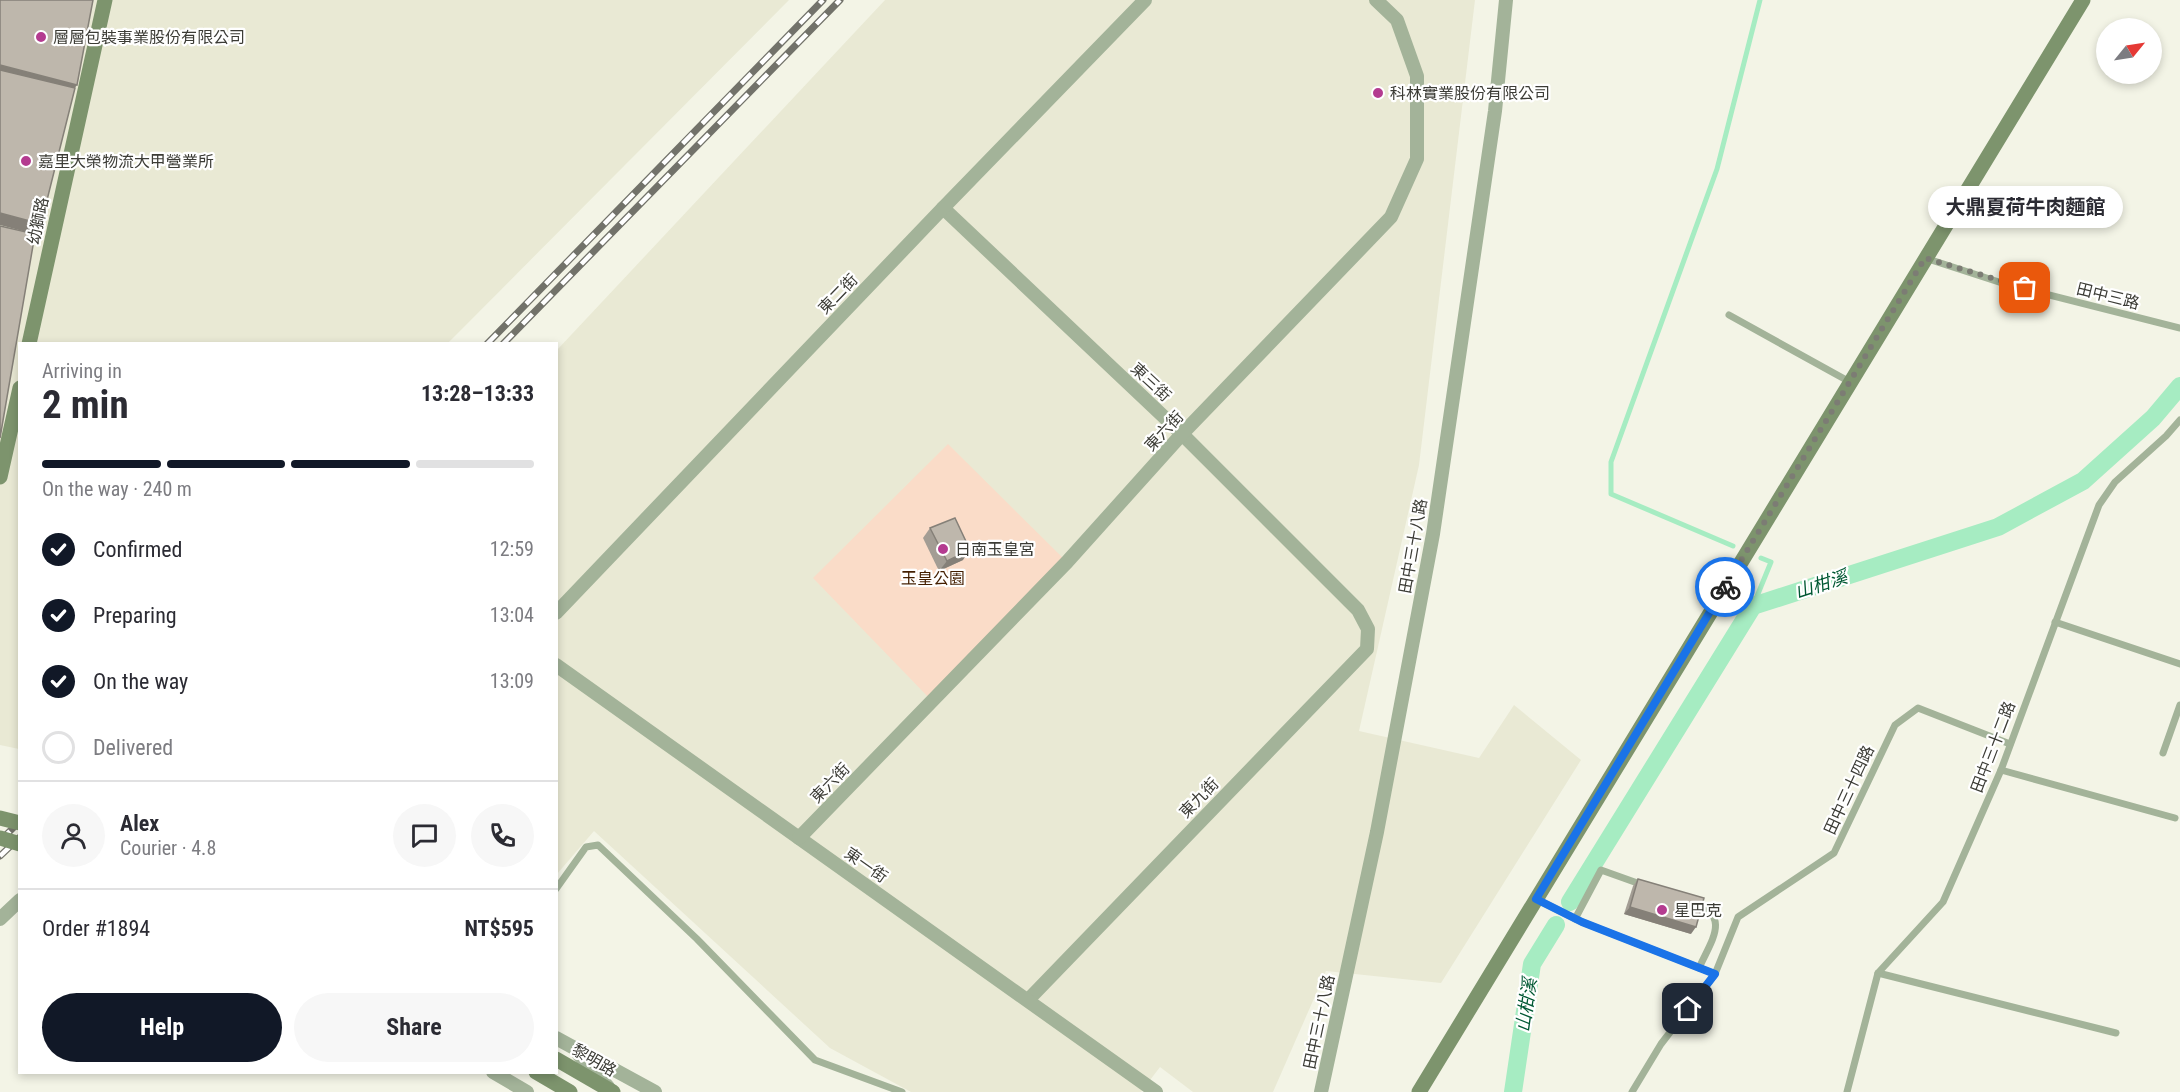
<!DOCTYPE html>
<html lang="en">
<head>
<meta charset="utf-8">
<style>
	body { margin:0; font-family:"Roboto Condensed","Noto Sans TC",sans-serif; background:#f7f7f7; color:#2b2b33; height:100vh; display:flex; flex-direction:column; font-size:22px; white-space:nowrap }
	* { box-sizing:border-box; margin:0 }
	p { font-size:20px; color:#7c7c81 }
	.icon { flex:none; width:33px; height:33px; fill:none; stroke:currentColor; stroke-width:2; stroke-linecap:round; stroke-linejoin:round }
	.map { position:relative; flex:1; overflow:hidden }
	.details { position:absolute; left:18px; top:342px; width:540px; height:732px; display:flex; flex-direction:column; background:#fff; border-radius:0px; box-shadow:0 3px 9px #0003 }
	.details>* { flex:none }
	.needle { width:39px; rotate:60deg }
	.tools { position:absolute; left:2096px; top:18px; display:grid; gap:12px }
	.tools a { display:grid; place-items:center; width:66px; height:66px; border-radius:50%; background:#fff; box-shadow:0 3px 9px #0003; font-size:30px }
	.pin { position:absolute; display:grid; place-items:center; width:51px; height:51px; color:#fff; margin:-26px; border-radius:12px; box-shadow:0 3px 9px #0006 }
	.courier { position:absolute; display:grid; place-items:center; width:60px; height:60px; margin:-30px; border:4px solid #1a73e8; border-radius:50%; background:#fff; color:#222; box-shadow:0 2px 8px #0007 }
	.bubble { position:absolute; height:42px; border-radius:21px; background:#fff; box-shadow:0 3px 9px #0003; font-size:20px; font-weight:700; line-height:42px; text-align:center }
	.headline em { font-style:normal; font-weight:700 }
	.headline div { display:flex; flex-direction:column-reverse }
	.headline { display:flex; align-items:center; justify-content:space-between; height:102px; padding:0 24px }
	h1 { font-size:39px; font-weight:700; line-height:45px }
	.bar { display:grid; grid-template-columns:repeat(4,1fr); gap:9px 6px; align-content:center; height:72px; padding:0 24px }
	.bar i { height:8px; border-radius:4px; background:#e1e1e2 }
	.bar .on { background:#111827 }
	.bar p { grid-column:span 4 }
	.line { display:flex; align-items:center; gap:15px; padding:0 24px; border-top:2px solid #e1e1e2 }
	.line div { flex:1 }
	.round { display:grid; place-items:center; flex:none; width:63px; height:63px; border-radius:32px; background:#f7f7f7 }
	ol { padding:0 24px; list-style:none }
	li { display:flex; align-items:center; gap:18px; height:66px }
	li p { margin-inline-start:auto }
	li .icon { padding:6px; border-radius:50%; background:#111827; color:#fff; stroke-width:4 }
	li:last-child { color:#7c7c81 }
	li i { width:33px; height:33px; border:3px solid #e1e1e2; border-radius:50% }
	.cta { display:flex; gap:12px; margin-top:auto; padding:12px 24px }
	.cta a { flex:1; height:69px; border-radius:36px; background:#111827; color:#fff; font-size:24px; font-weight:700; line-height:69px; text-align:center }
	.cta a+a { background:#f7f7f7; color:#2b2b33 }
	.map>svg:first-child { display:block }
	.built { fill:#e9e9d4 }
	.green { fill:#fadcc8 }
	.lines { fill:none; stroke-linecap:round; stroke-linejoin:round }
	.stream { stroke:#a6ecc2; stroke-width:5 }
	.canal { stroke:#a6ecc2; stroke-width:18 }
	.lane { stroke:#a3b399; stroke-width:7 }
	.street { stroke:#a3b399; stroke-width:14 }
	.secondary { stroke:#7d946d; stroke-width:15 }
	.rail-casing { stroke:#72726a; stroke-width:7 }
	.rail { stroke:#fff; stroke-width:4.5; stroke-dasharray:14; stroke-linecap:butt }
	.secondary-bridge { stroke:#7d946d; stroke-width:15 }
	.wall { fill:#a39d94 }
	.shaded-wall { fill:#858078 }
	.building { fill:#beb7ac; stroke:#858078; stroke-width:1.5 }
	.done { stroke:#7c7c74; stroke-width:6; stroke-dasharray:0 10.8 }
	.route { stroke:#1a73e8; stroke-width:8 }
	.poi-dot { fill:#b43b90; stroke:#fff; stroke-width:2 }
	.labels { text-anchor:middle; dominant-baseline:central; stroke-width:4.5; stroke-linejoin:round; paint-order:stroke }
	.poi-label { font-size:16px; fill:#3c3c36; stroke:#fff; text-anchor:start }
	.street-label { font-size:16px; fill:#3c3c36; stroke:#fff }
	.park-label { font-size:16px; fill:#441f00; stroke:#fff }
	.water-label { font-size:18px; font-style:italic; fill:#005833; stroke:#fff }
</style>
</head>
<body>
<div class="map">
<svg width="2180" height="1092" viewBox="0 0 2180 1092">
	<rect width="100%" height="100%" fill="#f3f4e6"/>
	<g class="built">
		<polygon points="0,0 789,0 448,343 20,344 19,749 0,745"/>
		<polygon points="885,0 1475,0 1419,465 1359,731 1479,758 1514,705 1581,760 1441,983 1326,971 1273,1092 1193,1092 1160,1067 1141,1092 911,1092 830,1048 594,831 557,874 557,350"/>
	</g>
	<polygon class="green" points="948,444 1067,562 932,701 813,578"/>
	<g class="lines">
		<g class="stream">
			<polyline points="1733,546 1611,494 1611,462 1717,169 1760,0"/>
			<polyline points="1753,606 1771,562 1761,558"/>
		</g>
		<g class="canal">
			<polyline points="1570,902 1753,606 1998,527 2083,481 2153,418 2180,386"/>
			<polyline points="1513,1092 1532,964 1556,925"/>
		</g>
		<g class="lane">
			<polyline points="1925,258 2002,283 2180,328"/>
			<polyline points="1729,315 1850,382"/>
			<polyline points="2055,622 2180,664"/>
			<polyline points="2163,753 2180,705"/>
			<polyline points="2001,770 2175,818"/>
			<polyline points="556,889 586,847 598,845 697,939 815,1060 902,1092"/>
			<polyline points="1536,899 1582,922 1715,974"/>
			<path d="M1693 902C1732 916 1711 941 1699 968"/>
			<polyline points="1575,919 1601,870 1643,885"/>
			<polyline points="1878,973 2116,1033"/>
			<polyline points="1632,1092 1661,1044 1715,974 1738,917 1834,853 1895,725 1918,708 2010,744"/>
			<polyline points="1847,1092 1878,973 1943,902 2001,770 2099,505 2115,482 2166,436 2180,420"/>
		</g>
		<g class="street">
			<polyline points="943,208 1182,434 1358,610 1368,629 1367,649 1028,1000"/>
			<polyline points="556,613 943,208 1145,0"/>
			<polyline points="556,665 1156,1092"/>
			<polyline points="799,838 1067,562 1182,434 1391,217 1417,159 1417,76 1397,20 1376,0"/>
			<polyline points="0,919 20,900"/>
			<polyline points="556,1038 655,1092"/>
			<polyline points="579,1055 608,1087"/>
			<polyline points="493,1072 527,1092"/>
			<polyline points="1321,1092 1377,832 1433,534 1495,111 1506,0"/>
		</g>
		<g class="secondary">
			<polyline points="29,344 105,0"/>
			<polyline points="0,477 20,388"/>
			<polyline points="556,1059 613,1092"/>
			<polyline points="536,1072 570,1092"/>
			<polyline points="1419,1092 2083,0"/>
		</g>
		<defs>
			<g id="rail">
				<polyline points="487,344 823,0"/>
				<polyline points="503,344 840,0"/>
				<polyline points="0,841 20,821"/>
				<polyline points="0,856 20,837"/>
			</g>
		</defs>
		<use href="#rail" class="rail-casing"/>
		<use href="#rail" class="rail"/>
		<g class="secondary-bridge">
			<polyline points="0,818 20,823"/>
			<polyline points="0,838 20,844"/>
		</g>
	</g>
	<g class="wall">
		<polygon points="930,528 963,560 939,571 923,538"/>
		<polygon points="1638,879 1691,934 1624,914 1633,886"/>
	</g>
	<g class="shaded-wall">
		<polygon points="0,65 77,85 71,93 0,74"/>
		<polygon points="0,213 41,224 34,234 0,225"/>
		<polygon points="970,550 963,560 939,571 947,561"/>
		<polygon points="1630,907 1696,927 1691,934 1624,914"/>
	</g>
	<g class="building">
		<polygon points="0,0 93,0 77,85 0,65"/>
		<polygon points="0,70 75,88 41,224 0,213"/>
		<polygon points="0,226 35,234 0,438"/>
		<polygon points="955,518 970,550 947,561 930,528"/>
		<polygon points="1638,879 1704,898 1696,927 1630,907"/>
	</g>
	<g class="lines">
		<polyline class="done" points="1725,587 1925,258 2025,288"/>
		<polyline class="route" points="1688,1009 1715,974 1582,922 1536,899 1725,587"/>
	</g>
	<g class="poi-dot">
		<circle cx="41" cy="37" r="6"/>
		<circle cx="1378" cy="93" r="6"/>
		<circle cx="26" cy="161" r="6"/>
		<circle cx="943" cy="549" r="6"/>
		<circle cx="1662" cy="910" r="6"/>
	</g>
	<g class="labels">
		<g class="poi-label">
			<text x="53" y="37">層層包裝事業股份有限公司</text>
			<text x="1390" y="93">科林實業股份有限公司</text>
			<text x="38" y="161">嘉里大榮物流大甲營業所</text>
			<text x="955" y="549">日南玉皇宮</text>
			<text x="1674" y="910">星巴克</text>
		</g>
		<g class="street-label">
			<text transform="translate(38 221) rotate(-78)">幼獅路</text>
			<text transform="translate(838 294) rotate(-46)">東二街</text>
			<text transform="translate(2108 296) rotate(14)">田中三路</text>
			<text transform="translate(1151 382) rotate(43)">東三街</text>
			<text transform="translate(1164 431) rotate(-47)">東六街</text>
			<text transform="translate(1413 546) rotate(-80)">田中三十八路</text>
			<text transform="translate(1993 747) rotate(-69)">田中三十二路</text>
			<text transform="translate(830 783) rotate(-46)">東六街</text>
			<text transform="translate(1849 790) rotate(-65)">田中三十四路</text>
			<text transform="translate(1199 798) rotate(-46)">東九街</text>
			<text transform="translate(866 865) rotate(35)">東一街</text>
			<text transform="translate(1319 1022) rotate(-78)">田中三十八路</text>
			<text transform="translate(594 1060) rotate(30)">黎明路</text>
		</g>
		<g class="park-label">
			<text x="933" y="578">玉皇公園</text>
		</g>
		<g class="water-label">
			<text transform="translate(1821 584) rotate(-18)">山柑溪</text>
			<text transform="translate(1526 1005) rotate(-82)">山柑溪</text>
		</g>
	</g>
</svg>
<div class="tools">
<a><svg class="needle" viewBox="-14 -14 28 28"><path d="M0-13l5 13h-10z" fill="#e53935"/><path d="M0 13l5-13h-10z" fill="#7c7c81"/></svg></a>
</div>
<div class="pin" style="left:2025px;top:288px;background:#ea580c"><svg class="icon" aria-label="bag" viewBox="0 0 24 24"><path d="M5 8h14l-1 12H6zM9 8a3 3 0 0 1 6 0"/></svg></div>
<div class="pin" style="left:1688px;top:1009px;background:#1f2937"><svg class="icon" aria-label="home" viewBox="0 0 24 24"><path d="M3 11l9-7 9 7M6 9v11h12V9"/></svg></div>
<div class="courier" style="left:1725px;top:587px"><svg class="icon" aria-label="bike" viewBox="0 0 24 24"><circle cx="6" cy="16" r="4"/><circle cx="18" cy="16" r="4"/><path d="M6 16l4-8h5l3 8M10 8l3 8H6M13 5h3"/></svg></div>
<div class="bubble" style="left:1928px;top:186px;width:195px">大鼎夏荷牛肉麵館</div>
<section class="details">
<div class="headline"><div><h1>2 min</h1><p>Arriving in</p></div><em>13:28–13:33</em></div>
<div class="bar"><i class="on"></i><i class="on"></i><i class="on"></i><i></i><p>On the way · 240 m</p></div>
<ol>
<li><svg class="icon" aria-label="check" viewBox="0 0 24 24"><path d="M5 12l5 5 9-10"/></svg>Confirmed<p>12:59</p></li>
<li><svg class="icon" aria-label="check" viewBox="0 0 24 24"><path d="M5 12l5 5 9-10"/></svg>Preparing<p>13:04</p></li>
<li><svg class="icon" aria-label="check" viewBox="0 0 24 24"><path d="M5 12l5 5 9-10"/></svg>On the way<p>13:09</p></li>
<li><i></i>Delivered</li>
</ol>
<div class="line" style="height:108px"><a class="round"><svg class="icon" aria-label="person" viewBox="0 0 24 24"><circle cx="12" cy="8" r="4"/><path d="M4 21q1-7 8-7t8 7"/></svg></a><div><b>Alex</b><p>Courier · 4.8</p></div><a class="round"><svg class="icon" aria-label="chat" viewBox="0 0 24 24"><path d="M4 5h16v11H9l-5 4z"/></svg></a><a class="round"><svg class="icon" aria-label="phone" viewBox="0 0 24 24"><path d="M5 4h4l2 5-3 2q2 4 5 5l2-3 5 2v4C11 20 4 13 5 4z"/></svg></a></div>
<div class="line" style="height:78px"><div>Order #1894</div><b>NT$595</b></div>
<div class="cta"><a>Help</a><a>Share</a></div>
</section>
</div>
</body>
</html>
